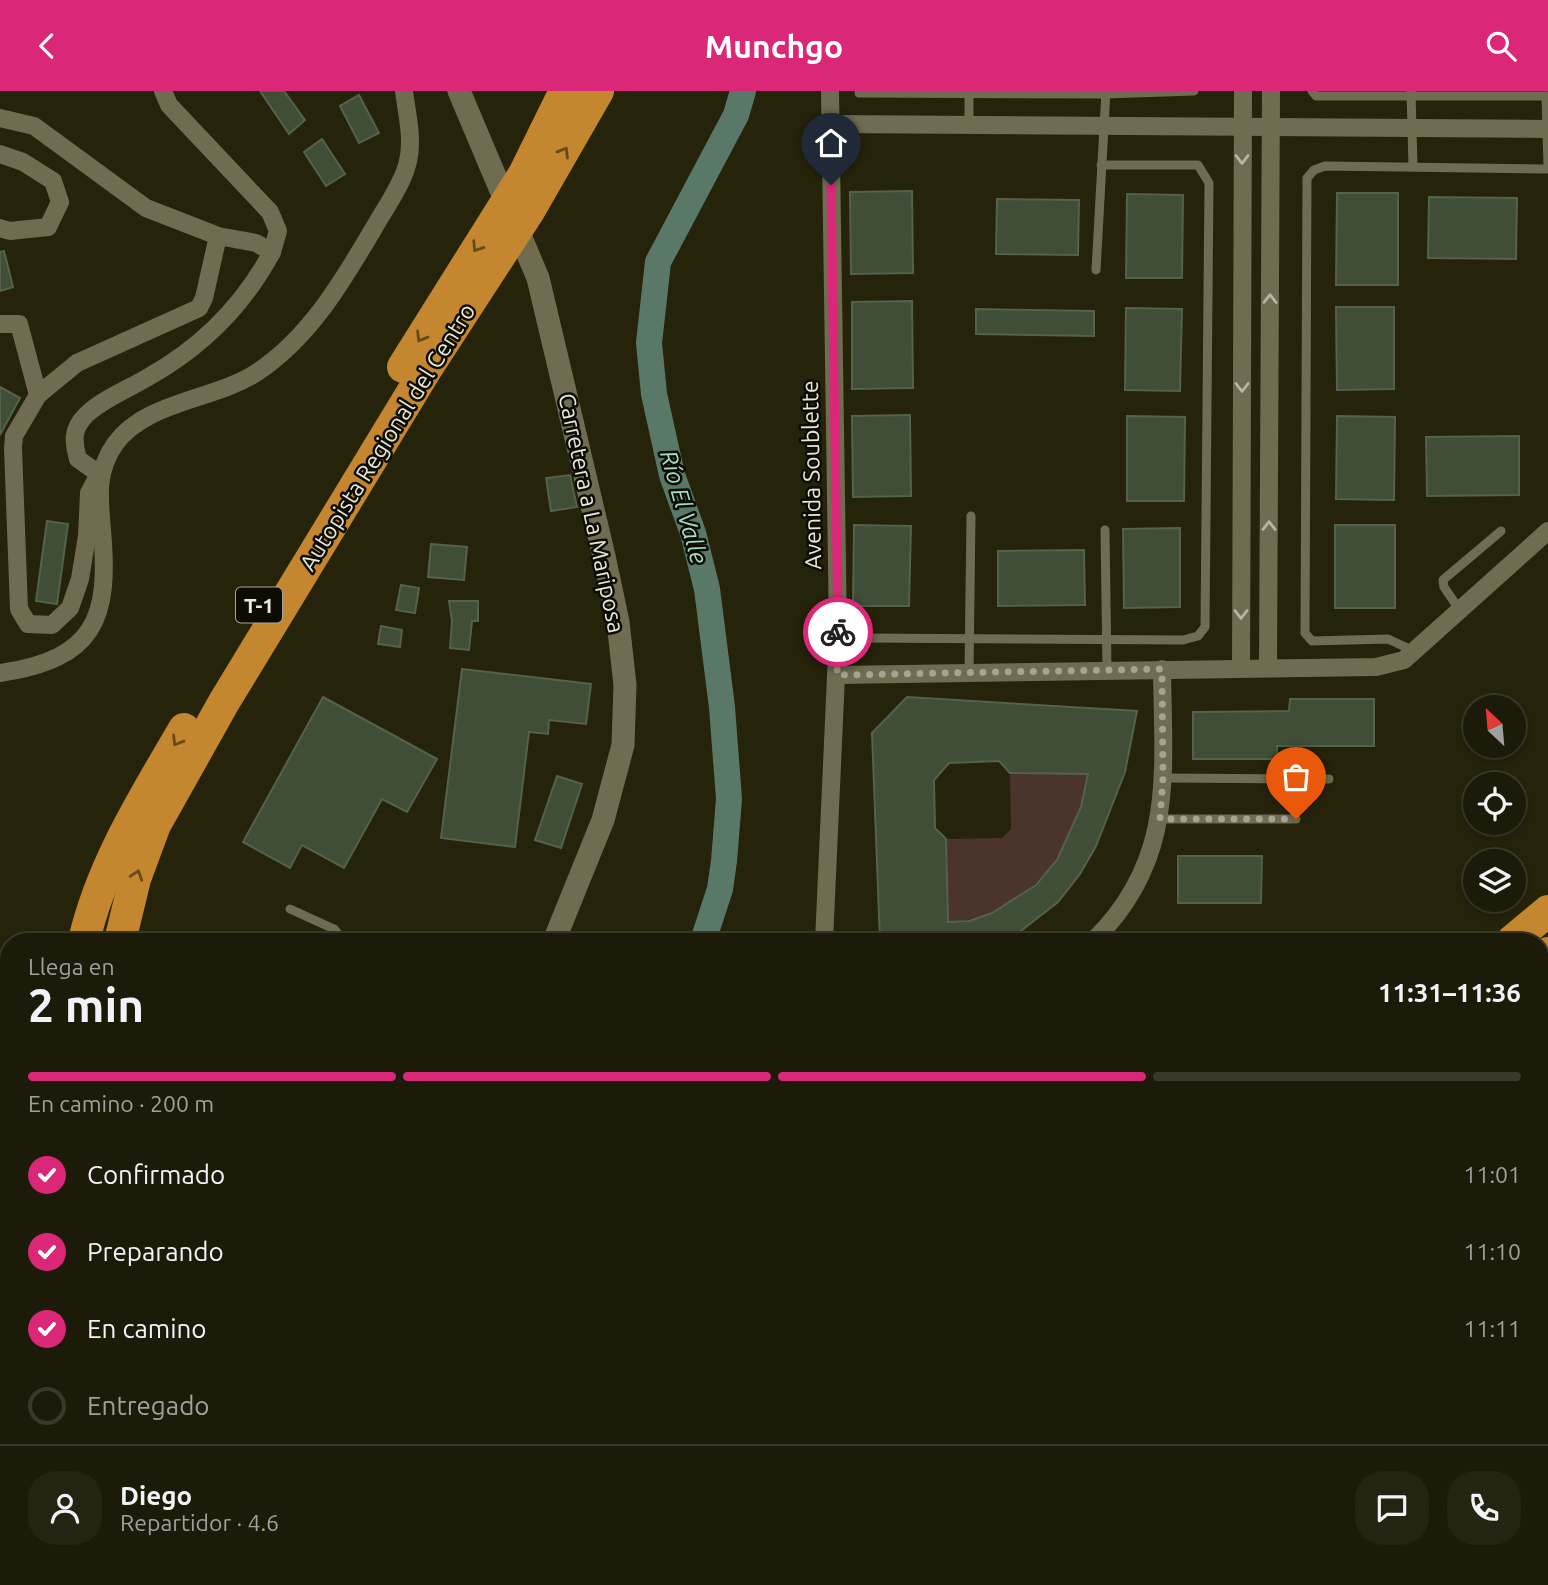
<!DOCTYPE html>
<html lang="es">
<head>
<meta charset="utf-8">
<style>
	body { margin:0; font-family:Ubuntu,sans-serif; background:#252312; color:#f1f3f6; height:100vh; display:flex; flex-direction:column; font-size:26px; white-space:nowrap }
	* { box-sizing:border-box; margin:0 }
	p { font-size:23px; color:#a0a19c }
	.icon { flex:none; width:38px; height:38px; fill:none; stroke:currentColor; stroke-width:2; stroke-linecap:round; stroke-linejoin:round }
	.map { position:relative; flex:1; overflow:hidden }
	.side { position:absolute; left:0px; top:842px; width:1549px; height:653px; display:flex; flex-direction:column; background:#1c1a08; border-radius:28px 28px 0 0; box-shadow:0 4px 10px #0003,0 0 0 2px #3a3829 }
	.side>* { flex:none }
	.needle { width:46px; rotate:334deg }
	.tools { position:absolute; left:1463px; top:604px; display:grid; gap:14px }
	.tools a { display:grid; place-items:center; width:63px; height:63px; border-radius:50%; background:#1c1a08; box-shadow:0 4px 10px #0003,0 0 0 2px #3a3829; font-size:35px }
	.pin { position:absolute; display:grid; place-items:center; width:60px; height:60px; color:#fff; margin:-72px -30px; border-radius:50% 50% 50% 0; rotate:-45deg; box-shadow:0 0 7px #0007 }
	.pin .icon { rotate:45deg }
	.courier { position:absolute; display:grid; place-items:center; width:70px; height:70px; margin:-35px; border:5px solid #db2777; border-radius:50%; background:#fff; color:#222; box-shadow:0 2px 9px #0007 }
	.summary em { font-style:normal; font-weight:600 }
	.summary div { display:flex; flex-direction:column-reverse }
	.summary { display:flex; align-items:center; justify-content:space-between; height:119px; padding:0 28px }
	h1 { font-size:46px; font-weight:600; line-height:52px }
	.bar { display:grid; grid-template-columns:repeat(4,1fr); gap:10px 7px; align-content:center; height:84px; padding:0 28px }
	.bar i { height:9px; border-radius:5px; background:#3a3829 }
	.bar .current { background:#db2777 }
	.bar p { grid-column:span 4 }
	.line { display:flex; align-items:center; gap:18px; padding:0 28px; border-top:2px solid #3a3829 }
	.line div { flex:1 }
	.round { display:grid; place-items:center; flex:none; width:74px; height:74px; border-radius:28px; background:#252312 }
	ol { padding:0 28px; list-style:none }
	li { display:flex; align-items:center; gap:21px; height:77px }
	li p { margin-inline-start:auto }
	li .icon { padding:7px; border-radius:50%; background:#db2777; color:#fff; stroke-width:4 }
	li:last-child { color:#a0a19c }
	li i { width:38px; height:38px; border:4px solid #3a3829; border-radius:50% }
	header { display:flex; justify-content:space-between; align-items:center; height:91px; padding:0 28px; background:#db2777; color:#fff; font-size:32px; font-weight:600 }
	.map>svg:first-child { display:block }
	.grass { fill:#4a342c }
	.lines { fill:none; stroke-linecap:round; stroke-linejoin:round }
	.river { stroke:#597868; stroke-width:26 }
	.building { fill:#404d37; stroke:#54614b; stroke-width:2; fill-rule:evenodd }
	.service { stroke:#6f6c52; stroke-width:9 }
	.minor { stroke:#6f6c52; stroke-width:18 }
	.tertiary { stroke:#6f6c52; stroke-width:23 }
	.motorway { stroke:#c4862e; stroke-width:32 }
	.oneway { stroke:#684919 }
	.oneway2 { stroke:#b8b6a3 }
	.done { stroke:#a5a391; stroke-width:7; stroke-dasharray:0 12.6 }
	.route { stroke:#db2777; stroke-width:9 }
	.labels { text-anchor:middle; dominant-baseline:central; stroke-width:5; stroke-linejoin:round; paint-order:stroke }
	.shield { fill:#0d0c04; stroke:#a7a699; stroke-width:2 }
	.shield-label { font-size:21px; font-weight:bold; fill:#e9e8d9 }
	.street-label { font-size:23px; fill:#e9e8d9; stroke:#0d0c04 }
	.water-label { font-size:24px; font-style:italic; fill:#a3dec1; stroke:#0d0c04 }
</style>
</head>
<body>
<header><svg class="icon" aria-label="back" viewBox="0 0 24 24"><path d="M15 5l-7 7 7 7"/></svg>Munchgo<svg class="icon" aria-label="search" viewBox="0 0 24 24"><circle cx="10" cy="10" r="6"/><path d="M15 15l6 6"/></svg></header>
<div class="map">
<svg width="1548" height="1494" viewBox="0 0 1548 1494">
	<rect width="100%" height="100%" fill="#26230b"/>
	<path class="grass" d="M1010 682 1088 683C1079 757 1027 827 948 831L946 748 1002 747 1011 738Z"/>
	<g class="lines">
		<g class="river">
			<polyline points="703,850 720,798 724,770 729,708 722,616 707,498 693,442 672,384 654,303 649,252 658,171 736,24 743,0"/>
			<polyline points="527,1494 528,1486"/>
		</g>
	</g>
	<g class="building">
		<polygon points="260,0 284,0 305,29 289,43"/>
		<polygon points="359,4 379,42 359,52 340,15"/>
		<polygon points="322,48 345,83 326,95 304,61"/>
		<polygon points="912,100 913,182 851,183 850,101"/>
		<polygon points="1337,102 1398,102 1398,194 1336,194"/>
		<polygon points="1127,103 1183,104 1182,187 1126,187"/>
		<polygon points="1429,106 1517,107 1516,168 1428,167"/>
		<polygon points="997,108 1079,109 1078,164 996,163"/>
		<polygon points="4,160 13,196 0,200 0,161"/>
		<polygon points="912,210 913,297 852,298 852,211"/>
		<polygon points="1336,216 1394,216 1394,298 1337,299"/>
		<polygon points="1126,217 1182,218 1180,300 1125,299"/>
		<polygon points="976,218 1094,220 1094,245 976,243"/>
		<polygon points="0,296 20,307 0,344"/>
		<polygon points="910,324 911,405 853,406 852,325"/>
		<polygon points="1127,325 1185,326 1184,410 1127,410"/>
		<polygon points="1337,325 1395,326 1394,409 1336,408"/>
		<polygon points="1519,345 1519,404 1427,405 1426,346"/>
		<polygon points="570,384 577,416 551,420 546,387"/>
		<polygon points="47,430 68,433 57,513 36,510"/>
		<polygon points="854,434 911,435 909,515 853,515"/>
		<rect x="1335" y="434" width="60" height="83"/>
		<polygon points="1180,437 1180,516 1124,517 1123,438"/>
		<polygon points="431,453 467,456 464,489 428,486"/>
		<polygon points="1084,459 1085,514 998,515 998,460"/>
		<polygon points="401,494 419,497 415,522 396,519"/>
		<polygon points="449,510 478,510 478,530 472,530 469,559 450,557 452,530"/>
		<polygon points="381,535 402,539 400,556 378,553"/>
		<polygon points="462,578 591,593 586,633 549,629 548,643 529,641 515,756 441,747"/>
		<polygon points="323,606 437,668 407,721 382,708 344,777 302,754 290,777 243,751"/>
		<path d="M907 606 1137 620 1125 681 1096 755 1080 783 1058 811 1008 850H880L872 642ZM999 670 1010 682 1088 683 1081 716 1057 769 1036 794 992 822 969 830 948 831 946 748 935 737 934 689 949 672Z"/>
		<polygon points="1290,608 1374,608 1374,655 1277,655 1277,668 1193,668 1193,621 1289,620"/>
		<polygon points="557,685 582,693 561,757 535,749"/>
		<polygon points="1178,765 1262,765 1261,812 1178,812"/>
	</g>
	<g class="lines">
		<g class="service">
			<polyline points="1312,0 1316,5 1548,5"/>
			<polyline points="1411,1 1413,76"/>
			<polyline points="859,2 1105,3 1194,0"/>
			<polyline points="1546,5 1548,75"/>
			<polyline points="969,34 969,0"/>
			<polyline points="1096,179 1106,0"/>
			<polyline points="1105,439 1107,579"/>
			<polyline points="1459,518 1444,496 1443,489 1501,440"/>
			<polyline points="861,547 1183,549 1198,545 1205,536 1209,92 1198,74 1101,74"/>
			<polyline points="1414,560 1388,548 1312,550 1305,542 1307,87 1314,79 1325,75 1548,78"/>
			<polyline points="969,582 971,425"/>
			<polyline points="1163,687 1329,688"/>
			<polyline points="1160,728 1296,728"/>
			<polyline points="290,818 334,838 344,850"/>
			<polyline points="0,1281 9,1284"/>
			<polyline points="0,1446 9,1447"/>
		</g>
		<g class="minor">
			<polyline points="163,0 169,14 270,121 278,140 272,161"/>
			<path d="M0 27 34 35 146 117 218 145 256 152 272 161C243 215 203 255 150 285 131 297 102 308 86 324 72 338 73 350 78 368L99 383 89 402 87 445 80 488 70 517 52 534 28 533 19 518 13 357 14 345 38 304"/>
			<polyline points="830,33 1548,38"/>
			<polyline points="0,63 23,71 53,90 60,111 48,136 10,140 0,137"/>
			<polyline points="0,233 19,233 38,304 77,272 199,217 204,207 218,145"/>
			<polyline points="1241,577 1243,0"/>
			<polyline points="1268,577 1271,0"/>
			<path d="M0 582C95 568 110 528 102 439 99 406 96 380 115 353 146 310 214 309 256 282 312 245 345 186 378 130 388 113 402 93 407 74 414 50 407 24 404 0"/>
			<polyline points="837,584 1376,576 1404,569 1548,440"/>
			<polyline points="824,850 838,541 830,0"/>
			<path d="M1093 850C1176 769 1163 683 1162 578"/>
			<polyline points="1526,1486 1529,1494"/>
		</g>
		<g class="tertiary">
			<polyline points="459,0 538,187 604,465 618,531 625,594 623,654 603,729 554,850"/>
			<polyline points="364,1494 365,1486"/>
		</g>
		<g class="motorway">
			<polyline points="403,276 524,83 565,0"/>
			<path d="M84 850C101 774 145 705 184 638"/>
			<polyline points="120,850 135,788 155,734 224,611 427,277 529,120 598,0"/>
			<polyline points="1512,850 1548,820"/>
			<polyline points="1540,869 1548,862"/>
			<polyline points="193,1494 197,1486"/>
		</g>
	</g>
	<defs><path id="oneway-chevron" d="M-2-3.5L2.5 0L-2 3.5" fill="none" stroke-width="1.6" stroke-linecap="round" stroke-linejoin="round" transform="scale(1.75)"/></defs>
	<g class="oneway">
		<use href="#oneway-chevron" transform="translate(564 61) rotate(-59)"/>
		<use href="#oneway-chevron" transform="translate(477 156) rotate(123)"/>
		<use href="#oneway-chevron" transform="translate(421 246) rotate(121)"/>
		<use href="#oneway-chevron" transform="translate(177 650) rotate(121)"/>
		<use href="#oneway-chevron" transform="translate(137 784) rotate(-72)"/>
	</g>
	<g class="oneway2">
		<use href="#oneway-chevron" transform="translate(1242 68) rotate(90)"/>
		<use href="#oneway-chevron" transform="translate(1270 208) rotate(-90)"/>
		<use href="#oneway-chevron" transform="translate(1242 296) rotate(90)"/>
		<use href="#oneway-chevron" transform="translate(1269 435) rotate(-90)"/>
		<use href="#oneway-chevron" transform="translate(1241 523) rotate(90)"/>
	</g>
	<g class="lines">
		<polyline class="done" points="838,541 837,584 1162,578 1163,687 1160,728 1296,728"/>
		<polyline class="route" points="831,94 838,541"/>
	</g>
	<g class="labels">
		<rect class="shield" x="236" y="496.5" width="46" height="35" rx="5"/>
		<g class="shield-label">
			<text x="259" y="514">T-1</text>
		</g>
		<g class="street-label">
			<text transform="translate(387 346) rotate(-58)">Autopista Regional del Centro</text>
			<text transform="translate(811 384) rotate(-91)">Avenida Soublette</text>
			<text transform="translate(592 422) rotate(78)">Carretera a La Mariposa</text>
		</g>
		<g class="water-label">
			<text transform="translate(684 416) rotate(74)">Río El Valle</text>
		</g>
	</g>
</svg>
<div class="tools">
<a><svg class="needle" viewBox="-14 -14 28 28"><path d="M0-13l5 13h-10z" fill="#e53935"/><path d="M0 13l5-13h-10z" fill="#a0a19c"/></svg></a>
<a><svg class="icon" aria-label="locate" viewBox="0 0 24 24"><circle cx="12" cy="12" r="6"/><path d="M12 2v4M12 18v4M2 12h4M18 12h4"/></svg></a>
<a><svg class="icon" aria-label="layers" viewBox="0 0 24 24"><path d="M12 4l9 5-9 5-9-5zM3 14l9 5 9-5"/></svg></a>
</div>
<div class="pin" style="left:1296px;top:728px;background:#ea580c"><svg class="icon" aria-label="bag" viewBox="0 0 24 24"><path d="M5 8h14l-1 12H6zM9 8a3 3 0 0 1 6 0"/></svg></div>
<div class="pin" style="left:831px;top:94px;background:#1f2937"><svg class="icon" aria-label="home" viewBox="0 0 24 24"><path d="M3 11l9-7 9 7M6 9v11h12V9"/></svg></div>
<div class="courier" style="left:838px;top:541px"><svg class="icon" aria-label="bike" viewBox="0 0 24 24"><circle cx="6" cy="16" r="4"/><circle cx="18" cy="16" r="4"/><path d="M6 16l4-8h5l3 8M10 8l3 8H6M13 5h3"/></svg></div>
<section class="side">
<div class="summary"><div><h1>2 min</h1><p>Llega en</p></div><em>11:31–11:36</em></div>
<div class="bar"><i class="current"></i><i class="current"></i><i class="current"></i><i></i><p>En camino · 200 m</p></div>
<ol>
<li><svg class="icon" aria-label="check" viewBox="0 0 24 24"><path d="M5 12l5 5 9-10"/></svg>Confirmado<p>11:01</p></li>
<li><svg class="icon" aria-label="check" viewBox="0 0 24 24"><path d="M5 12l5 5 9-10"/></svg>Preparando<p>11:10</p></li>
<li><svg class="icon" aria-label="check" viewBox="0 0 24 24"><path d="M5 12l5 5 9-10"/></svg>En camino<p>11:11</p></li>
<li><i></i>Entregado</li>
</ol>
<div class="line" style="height:126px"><a class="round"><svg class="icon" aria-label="person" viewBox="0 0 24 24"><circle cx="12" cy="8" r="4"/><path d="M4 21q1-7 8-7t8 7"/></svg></a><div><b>Diego</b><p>Repartidor · 4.6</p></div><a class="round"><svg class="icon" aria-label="chat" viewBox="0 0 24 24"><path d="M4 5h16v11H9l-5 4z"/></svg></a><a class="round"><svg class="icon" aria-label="phone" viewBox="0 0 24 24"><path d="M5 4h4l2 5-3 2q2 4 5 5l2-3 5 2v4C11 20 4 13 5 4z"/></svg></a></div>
</section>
</div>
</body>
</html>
